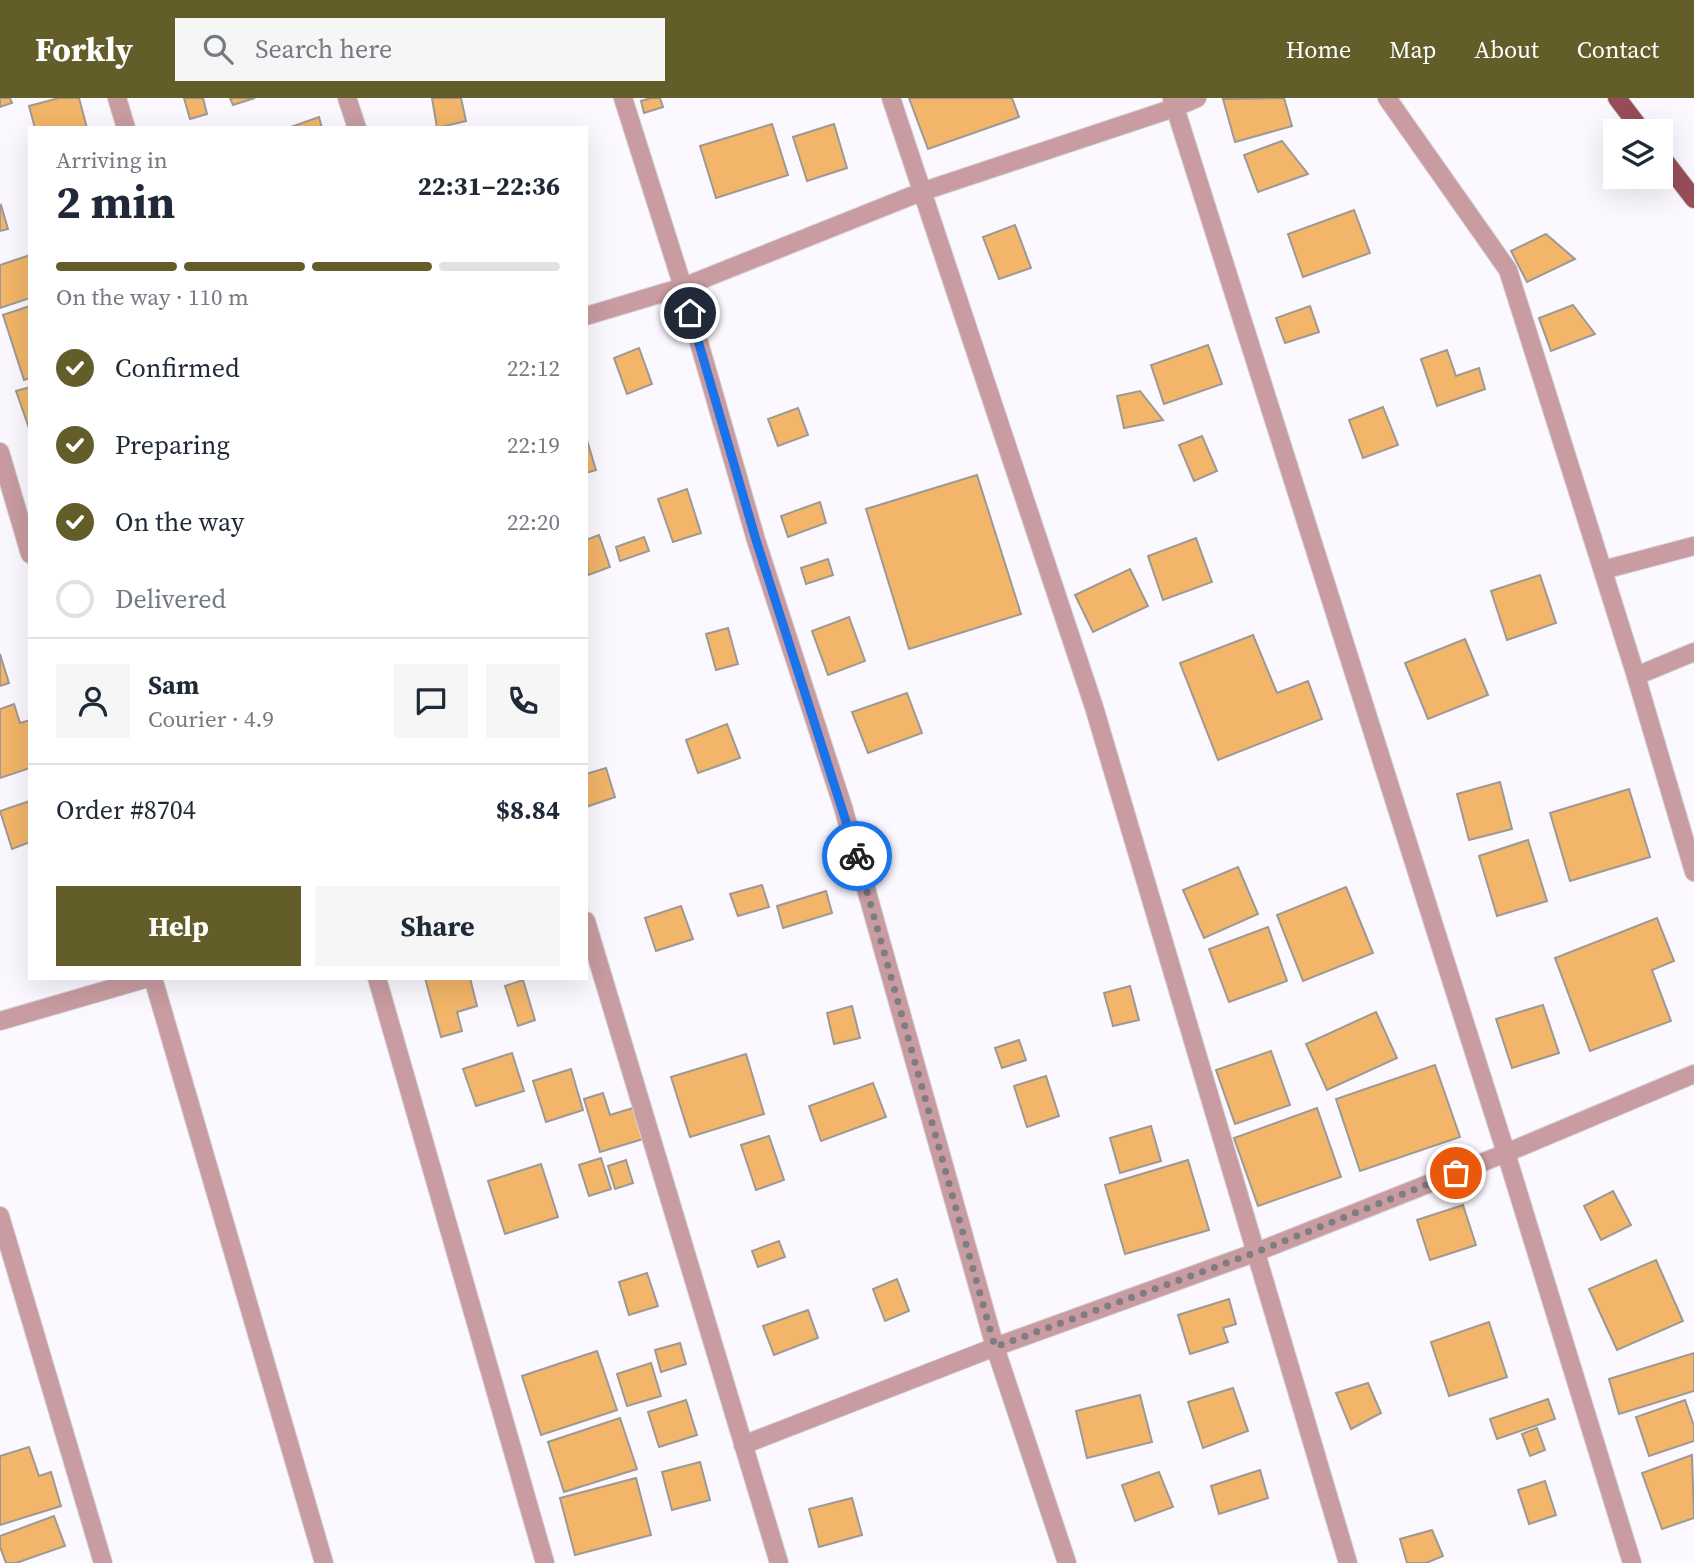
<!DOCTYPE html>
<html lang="en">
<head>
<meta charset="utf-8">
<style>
	body { margin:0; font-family:"Source Serif 4",serif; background:#f6f6f7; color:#1f2937; height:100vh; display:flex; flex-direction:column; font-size:26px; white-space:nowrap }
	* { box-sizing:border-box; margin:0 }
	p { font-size:23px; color:#747a83 }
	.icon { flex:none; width:38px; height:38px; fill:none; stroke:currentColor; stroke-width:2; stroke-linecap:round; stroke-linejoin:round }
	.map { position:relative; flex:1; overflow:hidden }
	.sheet { position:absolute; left:28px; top:28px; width:560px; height:854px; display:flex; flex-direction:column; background:#fff; border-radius:0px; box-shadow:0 7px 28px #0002 }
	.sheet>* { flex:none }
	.tools { position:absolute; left:1603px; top:21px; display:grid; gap:14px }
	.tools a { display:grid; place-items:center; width:70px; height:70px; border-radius:0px; background:#fff; box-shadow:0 7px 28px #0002; font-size:35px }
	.pin { position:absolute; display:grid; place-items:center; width:60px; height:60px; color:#fff; margin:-30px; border:4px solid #fff; border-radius:50%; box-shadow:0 2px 7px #0007 }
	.courier { position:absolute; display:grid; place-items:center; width:70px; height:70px; margin:-35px; border:5px solid #1a73e8; border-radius:50%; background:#fff; color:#222; box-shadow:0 2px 9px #0007 }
	.summary em { font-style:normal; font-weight:700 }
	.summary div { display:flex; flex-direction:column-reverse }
	.summary { display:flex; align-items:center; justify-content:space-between; height:119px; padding:0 28px }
	h1 { font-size:46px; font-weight:700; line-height:52px }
	.bar { display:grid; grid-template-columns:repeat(4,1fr); gap:10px 7px; align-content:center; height:84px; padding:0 28px }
	.bar i { height:9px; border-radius:5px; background:#e0e1e3 }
	.bar .active { background:#635d29 }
	.bar p { grid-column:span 4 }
	.line { display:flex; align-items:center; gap:18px; padding:0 28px; border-top:2px solid #e0e1e3 }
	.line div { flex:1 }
	.round { display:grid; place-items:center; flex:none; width:74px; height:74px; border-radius:0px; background:#f6f6f7 }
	ol { padding:0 28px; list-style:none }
	li { display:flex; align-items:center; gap:21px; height:77px }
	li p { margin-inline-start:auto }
	li .icon { padding:7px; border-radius:50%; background:#635d29; color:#fff; stroke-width:4 }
	li:last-child { color:#747a83 }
	li i { width:38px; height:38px; border:4px solid #e0e1e3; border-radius:50% }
	.button { display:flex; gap:14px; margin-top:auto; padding:14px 28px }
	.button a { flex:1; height:80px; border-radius:0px; background:#635d29; color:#fff; font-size:28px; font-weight:700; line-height:80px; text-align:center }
	.button a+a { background:#f6f6f7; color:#1f2937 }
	header { display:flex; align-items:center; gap:42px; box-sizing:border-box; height:98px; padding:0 35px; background:#635d29; color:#fff }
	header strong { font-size:33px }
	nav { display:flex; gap:38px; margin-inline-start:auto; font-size:24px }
	.search { width:490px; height:63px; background:#f6f6f7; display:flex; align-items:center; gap:18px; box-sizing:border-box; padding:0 24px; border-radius:0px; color:#747a83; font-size:26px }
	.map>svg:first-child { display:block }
	.building { fill:#f2b569; stroke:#9e9993; stroke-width:2 }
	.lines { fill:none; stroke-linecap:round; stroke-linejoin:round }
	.minor-casing { stroke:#d5d2d8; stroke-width:20 }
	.major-casing { stroke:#d5d2d8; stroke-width:20 }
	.minor { stroke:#c89ca1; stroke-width:18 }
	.major { stroke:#984d59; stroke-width:18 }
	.done { stroke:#7f7d82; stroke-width:7; stroke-dasharray:0 12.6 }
	.route { stroke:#1a73e8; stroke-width:9 }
</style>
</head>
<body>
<header>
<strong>Forkly</strong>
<div class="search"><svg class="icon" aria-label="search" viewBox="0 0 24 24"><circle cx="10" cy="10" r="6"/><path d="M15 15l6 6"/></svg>Search here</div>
<nav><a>Home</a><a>Map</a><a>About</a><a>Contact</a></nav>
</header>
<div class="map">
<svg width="1694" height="1465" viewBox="0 0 1694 1465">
	<rect width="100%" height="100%" fill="#fbf8ff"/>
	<g class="building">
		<polygon points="0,0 10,0 12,5 0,9"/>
		<polygon points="59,0 79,0 87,30 35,30 29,8"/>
		<polygon points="184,0 203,0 207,16 190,21"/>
		<polygon points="230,0 255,0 233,7"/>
		<polygon points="432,0 461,0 466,23 437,30"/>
		<polygon points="651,0 660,0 663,9 644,15 641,3"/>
		<polygon points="909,0 1012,0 1019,19 928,51"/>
		<polygon points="1284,0 1292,28 1235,44 1223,1"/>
		<polygon points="319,19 322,30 288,30"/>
		<polygon points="772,26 788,77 716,100 700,48"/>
		<polygon points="834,26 847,70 807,83 793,39"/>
		<polygon points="1282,43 1308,76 1258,94 1244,57"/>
		<polygon points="1,107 8,131 0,133 0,108"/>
		<polygon points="1354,112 1370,155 1303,179 1288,136"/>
		<polygon points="1015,127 1031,170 999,181 983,139"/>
		<polygon points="1546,136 1575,161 1527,184 1511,153"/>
		<polygon points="30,157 30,200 0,210 0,167"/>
		<polygon points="1573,207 1595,236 1551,253 1539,220"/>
		<polygon points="30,208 30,280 24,282 3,217"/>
		<polygon points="1310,208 1319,234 1285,245 1276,220"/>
		<polygon points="1208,247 1222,286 1164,306 1151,267"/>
		<polygon points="639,250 652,286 627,296 614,260"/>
		<polygon points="1447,252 1456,278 1479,270 1485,291 1437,308 1421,261"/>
		<polygon points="30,289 30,330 29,330 16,293"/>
		<polygon points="1140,293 1163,322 1124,330 1117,298"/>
		<polygon points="1383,309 1398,347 1363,360 1349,322"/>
		<polygon points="798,310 808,337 778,348 768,321"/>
		<polygon points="1202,338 1217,373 1194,383 1179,347"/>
		<polygon points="586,339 596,372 586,375"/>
		<polygon points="977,377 1021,516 909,551 866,411"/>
		<polygon points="687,391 701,435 673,444 658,401"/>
		<polygon points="820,404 826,425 788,439 781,418"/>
		<polygon points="599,437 610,469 588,477 586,442"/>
		<polygon points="644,439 649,453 620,463 616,449"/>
		<polygon points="1196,440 1212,484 1163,502 1148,458"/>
		<polygon points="828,461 833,477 806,486 801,470"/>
		<polygon points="1130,471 1148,508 1093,534 1075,497"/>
		<polygon points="1540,477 1556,525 1507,542 1491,493"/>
		<polygon points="849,519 865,563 828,577 812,533"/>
		<polygon points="728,530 738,566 716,572 706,536"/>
		<polygon points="1253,537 1277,595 1308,583 1322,621 1218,662 1180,565"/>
		<polygon points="1465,541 1488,597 1428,621 1405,565"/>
		<polygon points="0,556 9,585 0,588"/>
		<polygon points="907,595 922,635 868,655 852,614"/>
		<polygon points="14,606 20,625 30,622 30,670 0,680 0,611"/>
		<polygon points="727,626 740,660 698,675 686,642"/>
		<polygon points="606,670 615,699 586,709 586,676"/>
		<polygon points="1500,684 1512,731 1469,742 1457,696"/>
		<polygon points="1629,691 1650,759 1570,783 1550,715"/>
		<polygon points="30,703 30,744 12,751 0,713"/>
		<polygon points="1528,742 1547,803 1497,818 1479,758"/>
		<polygon points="1238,769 1258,816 1204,840 1183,792"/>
		<polygon points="762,787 769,809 738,818 730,796"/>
		<polygon points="1346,789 1373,855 1303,883 1277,817"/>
		<polygon points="826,793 832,815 783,830 777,808"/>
		<polygon points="681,808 693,841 656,853 645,820"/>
		<polygon points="1657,820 1674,863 1652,872 1671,923 1590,953 1555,860"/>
		<polygon points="1268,829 1287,883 1229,904 1209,851"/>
		<polygon points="425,880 470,880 477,908 457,914 462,933 441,939"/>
		<polygon points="523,882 535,922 518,928 505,888"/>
		<polygon points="1130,888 1139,922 1113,928 1104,895"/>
		<polygon points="1543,907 1559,955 1512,970 1496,921"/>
		<polygon points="852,908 860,940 834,946 827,915"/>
		<polygon points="1376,914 1397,960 1327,992 1306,946"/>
		<polygon points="1019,942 1026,962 1002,970 995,950"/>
		<polygon points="1271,953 1290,1007 1235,1026 1216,972"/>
		<polygon points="512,955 524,993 476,1008 463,971"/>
		<polygon points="746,956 764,1016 690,1039 671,979"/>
		<polygon points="1435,967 1460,1039 1360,1073 1336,1001"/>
		<polygon points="571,971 583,1012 546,1024 533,983"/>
		<polygon points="1046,978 1059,1018 1027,1029 1014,988"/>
		<polygon points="873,985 886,1019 821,1043 809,1008"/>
		<polygon points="603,995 610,1017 633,1010 643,1041 600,1054 584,1001"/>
		<polygon points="1317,1010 1341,1079 1258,1108 1234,1040"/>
		<polygon points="1151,1028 1161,1063 1120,1075 1110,1040"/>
		<polygon points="769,1038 784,1082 756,1092 741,1047"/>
		<polygon points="601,1060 611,1091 589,1098 579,1067"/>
		<polygon points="626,1062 633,1085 615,1091 608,1068"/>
		<polygon points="1188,1062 1209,1132 1125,1156 1105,1087"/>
		<polygon points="541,1066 558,1119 505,1136 488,1083"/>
		<polygon points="1613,1093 1631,1127 1601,1142 1584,1108"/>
		<polygon points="1463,1107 1476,1147 1430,1162 1417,1122"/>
		<polygon points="779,1143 785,1159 758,1169 752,1153"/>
		<polygon points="1656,1162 1683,1223 1617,1252 1589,1191"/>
		<polygon points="647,1175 658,1208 629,1217 619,1184"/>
		<polygon points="897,1181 909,1213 885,1223 873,1191"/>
		<polygon points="1229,1201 1236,1226 1223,1230 1228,1244 1190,1256 1178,1217"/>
		<polygon points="808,1212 818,1240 774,1257 763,1228"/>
		<polygon points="1489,1224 1507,1279 1449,1298 1431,1244"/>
		<polygon points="680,1245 686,1266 661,1274 655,1252"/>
		<polygon points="597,1253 617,1312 541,1337 522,1278"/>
		<polygon points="1694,1255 1694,1293 1619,1316 1609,1281"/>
		<polygon points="651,1265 661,1298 627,1308 617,1276"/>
		<polygon points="1368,1285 1381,1315 1351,1331 1336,1295"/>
		<polygon points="1233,1290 1248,1333 1203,1350 1188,1304"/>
		<polygon points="1140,1297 1152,1344 1087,1360 1076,1313"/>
		<polygon points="1548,1301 1555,1321 1497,1341 1490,1321"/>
		<polygon points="686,1302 697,1337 659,1349 648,1314"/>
		<polygon points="1685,1302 1694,1328 1694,1343 1649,1358 1636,1319"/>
		<polygon points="620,1320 637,1371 564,1394 548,1344"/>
		<polygon points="1537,1330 1545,1352 1530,1358 1522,1336"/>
		<polygon points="29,1349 39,1378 51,1374 61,1408 0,1427 0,1358"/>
		<polygon points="1692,1357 1694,1420 1662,1431 1642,1375"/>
		<polygon points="700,1364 710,1402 672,1412 662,1374"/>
		<polygon points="1260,1372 1268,1400 1219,1416 1211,1388"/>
		<polygon points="1159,1374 1173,1409 1135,1423 1122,1387"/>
		<polygon points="636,1380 651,1437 575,1457 560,1400"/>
		<polygon points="1545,1383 1556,1417 1529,1426 1518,1392"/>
		<polygon points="852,1400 862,1437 819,1449 809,1411"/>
		<polygon points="54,1418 65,1448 16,1465 6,1465 0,1449 0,1438"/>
		<polygon points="1432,1432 1443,1458 1426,1465 1407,1465 1400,1441"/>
	</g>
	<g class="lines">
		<defs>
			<g id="minor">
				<polyline points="117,0 126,30"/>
				<polyline points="347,0 357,30"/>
				<polyline points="623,0 683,189 756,442 843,709 995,1249 1067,1465"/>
				<polyline points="891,0 1094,609 1348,1465"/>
				<polyline points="1172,0 1506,1055 1632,1465"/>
				<polyline points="1387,0 1508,172 1636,578 1694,774"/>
				<polyline points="586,218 683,189 921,94 1174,10 1197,0"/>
				<polyline points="0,354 30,456"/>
				<polyline points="1603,472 1694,448"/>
				<polyline points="1636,578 1694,554"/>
				<polyline points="586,823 779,1465"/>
				<polyline points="153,880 324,1465"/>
				<polyline points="377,880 545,1465"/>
				<polyline points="0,923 148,880"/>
				<polyline points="0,1118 103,1465"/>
				<polyline points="743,1347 995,1249 1254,1155 1506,1055 1694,976"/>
			</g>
			<g id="major">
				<polyline points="1617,0 1642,33"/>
				<polyline points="1661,58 1694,101"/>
			</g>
		</defs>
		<use href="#minor" class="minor-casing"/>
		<use href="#major" class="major-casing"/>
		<use href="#minor" class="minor"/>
		<use href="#major" class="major"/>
	</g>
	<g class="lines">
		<polyline class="done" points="857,758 995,1249 1254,1155 1456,1075"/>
		<polyline class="route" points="690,215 756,442 857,758"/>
	</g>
</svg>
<div class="tools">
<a><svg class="icon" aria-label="layers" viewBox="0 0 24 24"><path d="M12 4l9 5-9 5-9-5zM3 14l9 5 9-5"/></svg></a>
</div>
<div class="pin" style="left:1456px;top:1075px;background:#ea580c"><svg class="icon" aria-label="bag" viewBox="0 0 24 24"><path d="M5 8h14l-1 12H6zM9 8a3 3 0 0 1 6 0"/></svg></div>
<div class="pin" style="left:690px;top:215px;background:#1f2937"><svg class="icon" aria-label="home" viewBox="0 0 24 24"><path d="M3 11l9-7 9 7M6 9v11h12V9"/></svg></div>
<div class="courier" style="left:857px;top:758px"><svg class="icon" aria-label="bike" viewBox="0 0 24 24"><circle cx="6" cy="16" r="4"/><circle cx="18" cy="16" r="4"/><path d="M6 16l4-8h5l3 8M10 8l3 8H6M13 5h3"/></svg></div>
<section class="sheet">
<div class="summary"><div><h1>2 min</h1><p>Arriving in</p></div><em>22:31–22:36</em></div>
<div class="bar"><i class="active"></i><i class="active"></i><i class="active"></i><i></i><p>On the way · 110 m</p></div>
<ol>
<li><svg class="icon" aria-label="check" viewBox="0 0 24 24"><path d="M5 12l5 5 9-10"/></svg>Confirmed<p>22:12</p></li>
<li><svg class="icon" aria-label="check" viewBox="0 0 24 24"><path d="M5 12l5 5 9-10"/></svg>Preparing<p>22:19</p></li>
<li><svg class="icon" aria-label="check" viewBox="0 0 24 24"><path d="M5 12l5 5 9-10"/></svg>On the way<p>22:20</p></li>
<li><i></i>Delivered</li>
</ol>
<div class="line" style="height:126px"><a class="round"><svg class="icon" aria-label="person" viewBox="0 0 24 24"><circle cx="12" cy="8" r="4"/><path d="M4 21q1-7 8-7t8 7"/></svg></a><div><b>Sam</b><p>Courier · 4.9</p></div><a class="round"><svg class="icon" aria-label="chat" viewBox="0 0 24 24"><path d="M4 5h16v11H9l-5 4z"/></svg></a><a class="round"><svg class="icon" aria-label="phone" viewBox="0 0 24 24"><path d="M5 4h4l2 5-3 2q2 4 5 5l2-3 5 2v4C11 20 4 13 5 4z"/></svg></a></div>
<div class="line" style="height:91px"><div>Order #8704</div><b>$8.84</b></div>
<div class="button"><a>Help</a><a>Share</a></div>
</section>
</div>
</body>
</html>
